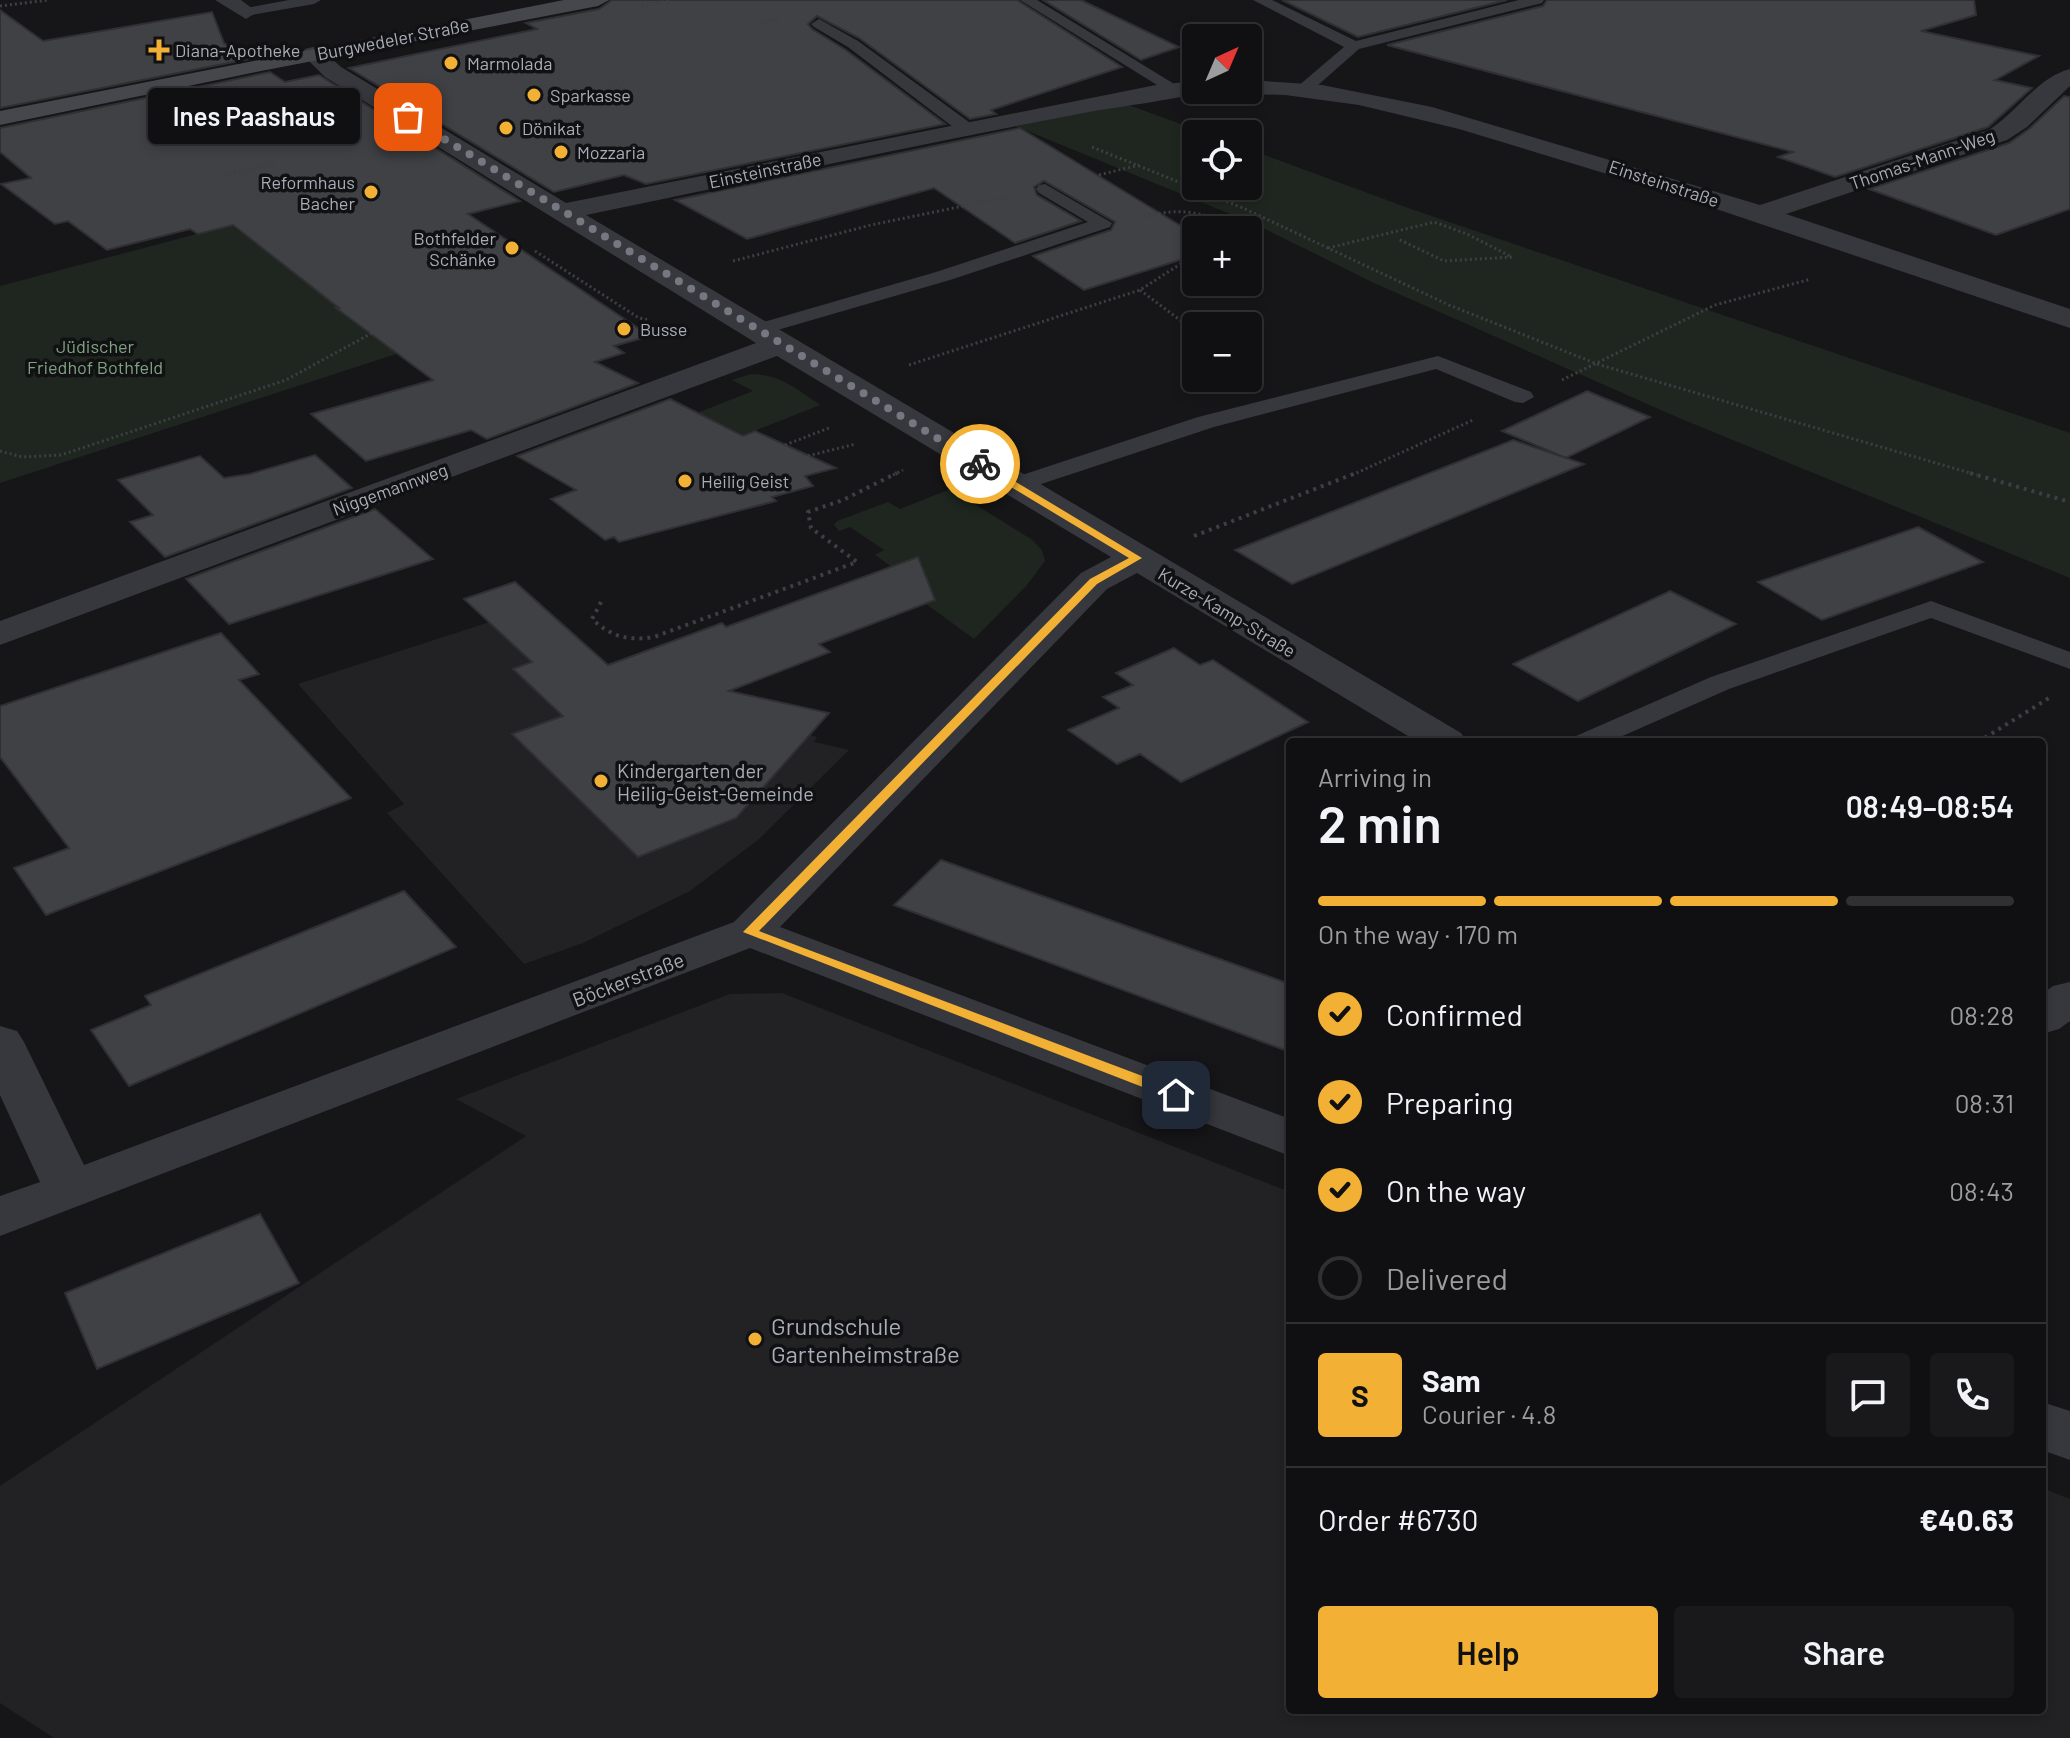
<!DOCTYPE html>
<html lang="en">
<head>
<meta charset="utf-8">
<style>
	body { margin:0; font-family:Barlow,sans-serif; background:#19191b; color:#f1f3f6; height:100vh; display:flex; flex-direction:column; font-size:30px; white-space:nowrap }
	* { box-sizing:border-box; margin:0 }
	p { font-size:26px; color:#9c9d9f }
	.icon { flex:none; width:44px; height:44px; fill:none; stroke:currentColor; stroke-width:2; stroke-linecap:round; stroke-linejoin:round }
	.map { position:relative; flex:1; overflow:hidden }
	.details { position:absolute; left:1286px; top:738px; width:760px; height:976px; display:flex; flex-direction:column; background:#101012; border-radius:8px; box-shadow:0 4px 12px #0003,0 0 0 2px #303032 }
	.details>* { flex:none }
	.needle { width:52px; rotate:44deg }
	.tools { position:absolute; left:1182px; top:24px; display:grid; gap:16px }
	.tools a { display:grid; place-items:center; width:80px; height:80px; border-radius:8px; background:#101012; box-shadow:0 4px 12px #0003,0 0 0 2px #303032; font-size:40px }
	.pin { position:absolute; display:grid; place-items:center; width:68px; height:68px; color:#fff; margin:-34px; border-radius:16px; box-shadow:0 4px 12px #0006 }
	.courier { position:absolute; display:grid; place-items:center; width:80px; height:80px; margin:-40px; border:6px solid #f2b134; border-radius:50%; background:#fff; color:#222; box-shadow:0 2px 10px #0007 }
	.bubble { position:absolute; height:56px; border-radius:8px; background:#101012; box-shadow:0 4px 12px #0003,0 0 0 2px #303032; font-size:26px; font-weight:600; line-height:56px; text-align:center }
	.overview em { font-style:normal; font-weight:600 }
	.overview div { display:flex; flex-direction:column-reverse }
	.overview { display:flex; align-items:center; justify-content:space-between; height:136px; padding:0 32px }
	h1 { font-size:52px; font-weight:600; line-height:60px }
	.bar { display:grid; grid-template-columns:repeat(4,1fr); gap:12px 8px; align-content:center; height:96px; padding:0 32px }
	.bar i { height:10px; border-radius:6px; background:#303032 }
	.bar .selected { background:#f2b134 }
	.bar p { grid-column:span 4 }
	.line { display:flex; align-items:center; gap:20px; padding:0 32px; border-top:2px solid #303032 }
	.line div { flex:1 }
	.round { display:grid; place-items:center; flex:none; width:84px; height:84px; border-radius:8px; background:#19191b }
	ol { padding:0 32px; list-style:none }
	li { display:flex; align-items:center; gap:24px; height:88px }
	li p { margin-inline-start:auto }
	li .icon { padding:8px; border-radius:50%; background:#f2b134; color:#111; stroke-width:4 }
	li:last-child { color:#9c9d9f }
	li i { width:44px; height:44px; border:4px solid #303032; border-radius:50% }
	.cta { display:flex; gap:16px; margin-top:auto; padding:16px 32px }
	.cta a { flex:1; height:92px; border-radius:8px; background:#f2b134; color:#111; font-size:32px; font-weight:600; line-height:92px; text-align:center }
	.cta a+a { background:#19191b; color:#f1f3f6 }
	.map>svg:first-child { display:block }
	.built { fill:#222225 }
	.green { fill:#1e261f }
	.building { fill:#404145; stroke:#303034; stroke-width:2 }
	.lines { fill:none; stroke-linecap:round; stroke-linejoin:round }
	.path-far1 { stroke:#3d3f44; stroke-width:3; stroke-dasharray:2 3; stroke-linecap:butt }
	.path { stroke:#3d3f44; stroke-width:4; stroke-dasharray:3 5; stroke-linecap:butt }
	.service { fill:#37383d; fill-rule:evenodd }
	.minor { fill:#37383d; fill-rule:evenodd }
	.secondary { fill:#45474d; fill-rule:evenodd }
	.route { fill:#f2b134 }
	.done { stroke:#757880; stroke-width:8; stroke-dasharray:0 14.4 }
	.poi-dot { fill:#f2b134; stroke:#111113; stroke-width:3 }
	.labels { text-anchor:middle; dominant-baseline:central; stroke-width:7; stroke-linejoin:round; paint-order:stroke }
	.far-street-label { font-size:18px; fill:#a8adb8; stroke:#111113 }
	.far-poi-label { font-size:18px; fill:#a8adb8; stroke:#111113; text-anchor:start }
	.far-park-label { font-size:18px; fill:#7fa381; stroke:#111113 }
	.poi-label { font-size:20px; fill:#a8adb8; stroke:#111113; text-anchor:start }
	.street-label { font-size:20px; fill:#a8adb8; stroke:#111113 }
	.near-poi-label { font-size:24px; fill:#a8adb8; stroke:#111113; text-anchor:start }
</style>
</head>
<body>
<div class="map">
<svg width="2070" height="1738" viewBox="0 0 2070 1738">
	<rect width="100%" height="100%" fill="#161618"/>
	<g class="built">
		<polygon points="499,619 543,658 772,718 786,703 829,713 810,735 817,737 814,742 849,750 758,840 690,891 583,943 524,964 387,813 404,804 298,684"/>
		<polygon points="782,993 1290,1192 1290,1710 2042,1710 2042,1488 2070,1499 2070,1738 54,1738 0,1703 0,1486 526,1136 456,1099 730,994"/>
	</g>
	<g class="green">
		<polygon points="1115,100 1208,134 1196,134 1196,186 1248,186 1248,149 1411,209 2070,433 2070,578 1679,418 1374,283 1257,225 1003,121"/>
		<polygon points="231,225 399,353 0,483 0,286"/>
		<path d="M751 374C779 374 798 390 820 405L744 435 697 413 753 391 732 380Z"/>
		<polygon points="950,489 1031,539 1042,550 1045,561 1027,585 974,639 884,573 893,568 875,555 884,550 850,527 839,531 834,525 837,521 888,502 900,509"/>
	</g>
	<g class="building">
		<polygon points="612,0 1017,0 1122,67 991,110 996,114 970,119 859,38 817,16 808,24 812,29 846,50 945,124 646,184 624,175 554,192 349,68 537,29 526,23 599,9"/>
		<polygon points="1043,0 1081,0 1179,47 1141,60"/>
		<polygon points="1282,0 1507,0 1358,37"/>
		<polygon points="1547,0 1974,0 1976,15 1921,31 2039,56 1995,80 2032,88 1988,127 1835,177 1778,157 1793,152 1387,45 1543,6"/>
		<polygon points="0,10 43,41 212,12 224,43 249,59 0,108"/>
		<polygon points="270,72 285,82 319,75 520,201 468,214 650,336 614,346 624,353 595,362 638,383 487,439 471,430 366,461 311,414 433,380 336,308 339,308 233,225 198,234 190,229 107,250 68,221 55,224 1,184 31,178 0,152 0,128"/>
		<polygon points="2064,96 2070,97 2070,209 1996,235 1869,189 2009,143 2029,129"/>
		<polygon points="1020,128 1196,235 1196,255 1084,290 1033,256 1111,230 1115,222 1044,181 1034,187 1037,195 1081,221 1015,243 934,188 747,239 675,200"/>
		<polygon points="1587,391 1650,417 1566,458 1502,431"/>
		<polygon points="670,399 743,436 755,431 836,468 805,476 813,486 772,497 776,501 619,542 614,537 605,540 551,499 576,490 517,456"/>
		<polygon points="1513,440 1584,464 1292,584 1235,550"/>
		<polygon points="315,455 352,488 165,557 130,522 153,515 118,480 200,456 224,478 250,474"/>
		<polygon points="375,509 433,559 229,624 186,579"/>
		<polygon points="1918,527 1983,562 1822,620 1758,582"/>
		<polygon points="918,557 935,600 819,644 830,652 729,691 829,713 736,818 638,857 512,734 563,716 513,669 532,662 464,599 515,582 608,665 722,623 726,627"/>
		<polygon points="1670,591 1736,624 1578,701 1513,664"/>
		<polygon points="221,633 259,674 239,680 351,798 46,915 14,868 69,848 0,757 0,706"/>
		<polygon points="1174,648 1200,665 1213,660 1308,722 1181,782 1140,754 1117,764 1068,730 1119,708 1103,697 1133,685 1116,673"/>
		<polygon points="941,860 1290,984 1290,1052 894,905"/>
		<polygon points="404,891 456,947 129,1086 91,1030 151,1005 145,996"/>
		<polygon points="260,1214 299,1283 97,1369 65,1293"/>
	</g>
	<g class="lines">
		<g class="path-far1">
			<polyline points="0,6 49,0"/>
			<polyline points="642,6 672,0"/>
			<polyline points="756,21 763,23 778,19"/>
			<polyline points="623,89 632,99"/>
			<polyline points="543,107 623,89 605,75"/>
			<polyline points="1092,147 1243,208 1449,305 1597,364 1977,475"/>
			<polyline points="1099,175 1139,165"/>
			<polyline points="219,176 275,163"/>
			<path d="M1144 217C1182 206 1206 213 1241 230"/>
			<polyline points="1328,248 1434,222 1467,234 1512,257 1444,261 1398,239"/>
			<polyline points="535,251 639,318 649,320"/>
			<polyline points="733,261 871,225 1007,197"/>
			<polyline points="1140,290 1196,332"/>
			<polyline points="909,365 1140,290 1196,254"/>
			<polyline points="1562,380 1715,305 1811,279"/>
			<polyline points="785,445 829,428"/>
			<polyline points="0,451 22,457 61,455 286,380 372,333"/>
			<polyline points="803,457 856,444"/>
			<polyline points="893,475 903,470"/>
			<polyline points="1352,475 1473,420"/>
		</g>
		<g class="path">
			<polyline points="1970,473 2070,502"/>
			<polyline points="1194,536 1356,473"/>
			<path d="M601 602 592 619C612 637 627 641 654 637L857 562 811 528 808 512 843 500 897 473"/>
			<polyline points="1978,742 2049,698"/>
		</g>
		<g class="service">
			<polygon points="289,0 321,0 314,4 246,16 239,12 246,8"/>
			<polygon points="1020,0 1037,0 1184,90 1182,93 1170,93"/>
			<polygon points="1253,0 1272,0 1356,41 1519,0 1544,0 1542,3 1359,49 1309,93 1297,93 1297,87 1344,47"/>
			<polygon points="819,19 858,41 973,125 975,129 973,133 961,133 848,47 814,27 811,24"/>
			<polygon points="1045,184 1112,223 1110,227 950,280 757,336 747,330 750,326 936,272 1088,222 1039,193 1036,189 1039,185"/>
			<polygon points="1438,356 1531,392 1534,397 1523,403 1515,402 1436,369 1214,427 1023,490 1007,490 1003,485 1007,480 1198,417"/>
			<polygon points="1931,601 2070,652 2070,669 1931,618 1729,689 1609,742 1572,742 1576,736 1711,677"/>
		</g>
		<g class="minor">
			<polygon points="215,0 241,0 257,12 246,19"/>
			<path d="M313 47 321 49 341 67 566 203 1156 85 1196 81V90H1207C1199 96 1112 108 1094 111 924 143 755 180 586 215L1461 733 1467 742H1418L1137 573 1107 589 780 927 1290 1119V1156L750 948 0 1236V1196L40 1182 0 1095V1026L17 1031 24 1042 84 1165 734 922 1081 573 1111 557 777 356 0 645V621L756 343 325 77 302 54 305 49Z"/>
			<path d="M2070 69V86L2027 127 2007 140 1786 214 2070 309V328L1663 191 1459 129 1359 105 1285 95 1248 94 1238 90H1248V80L1322 85 1432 107 1760 205 1989 130C2017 112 2038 77 2070 69Z"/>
			<polygon points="2070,982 2070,1021 2059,1029 2042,1034 2042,994 2053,986"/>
			<polygon points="2042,1402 2070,1411 2070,1460 2042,1450"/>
		</g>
		<polygon class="secondary" points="564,0 609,0 598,6 261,71 0,125 0,111"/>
	</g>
	<polygon class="route" points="976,462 983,462 1142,558 1097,584 759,931 1182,1091 1182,1098 1171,1098 743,932 1090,579 1129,558 976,466"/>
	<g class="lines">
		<polyline class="done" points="408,117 980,464"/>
	</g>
	<g class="poi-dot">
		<path d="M155 38h8v8h8v8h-8v8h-8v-8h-8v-8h8z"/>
		<circle cx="451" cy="63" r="8"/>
		<circle cx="534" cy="95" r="8"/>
		<circle cx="506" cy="128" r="8"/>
		<circle cx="561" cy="152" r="8"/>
		<circle cx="371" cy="192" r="8"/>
		<circle cx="512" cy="248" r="8"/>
		<circle cx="624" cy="329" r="8"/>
		<circle cx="685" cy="481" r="8"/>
		<circle cx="601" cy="781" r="8"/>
		<circle cx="755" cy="1339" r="8"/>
	</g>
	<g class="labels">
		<g class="far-street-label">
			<text transform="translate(393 39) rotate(-11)">Burgwedeler Straße</text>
			<text transform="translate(1922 159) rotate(-19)">Thomas-Mann-Weg</text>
			<text transform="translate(765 170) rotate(-12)">Einsteinstraße</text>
			<text transform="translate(1664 183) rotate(18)">Einsteinstraße</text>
			<text transform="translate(390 489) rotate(-20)">Niggemannweg</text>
			<text transform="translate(1227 612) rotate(31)">Kurze-Kamp-Straße</text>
		</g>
		<g class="far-poi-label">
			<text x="175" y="50">Diana-Apotheke</text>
			<text x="467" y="63">Marmolada</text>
			<text x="550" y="95">Sparkasse</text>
			<text x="522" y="128">Dönikat</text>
			<text x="577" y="152">Mozzaria</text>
			<text x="355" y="182" text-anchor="end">Reformhaus<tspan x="355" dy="21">Bacher</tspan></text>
			<text x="496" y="238" text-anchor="end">Bothfelder<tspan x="496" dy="21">Schänke</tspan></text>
			<text x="640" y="329">Busse</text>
			<text x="701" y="481">Heilig Geist</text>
		</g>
		<g class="far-park-label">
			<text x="95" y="346">Jüdischer<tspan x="95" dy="21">Friedhof Bothfeld</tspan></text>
		</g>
		<g class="poi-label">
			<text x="617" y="770">Kindergarten der<tspan x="617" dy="23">Heilig-Geist-Gemeinde</tspan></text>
		</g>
		<g class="street-label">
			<text transform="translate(628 979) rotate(-21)">Böckerstraße</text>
		</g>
		<g class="near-poi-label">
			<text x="771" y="1325">Grundschule<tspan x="771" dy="28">Gartenheimstraße</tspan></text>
		</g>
	</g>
</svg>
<div class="tools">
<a><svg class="needle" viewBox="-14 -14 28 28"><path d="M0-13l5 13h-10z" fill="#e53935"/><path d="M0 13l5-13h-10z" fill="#9c9d9f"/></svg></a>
<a><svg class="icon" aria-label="locate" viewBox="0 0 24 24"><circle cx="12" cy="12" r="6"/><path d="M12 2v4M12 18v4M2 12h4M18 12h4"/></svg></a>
<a>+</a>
<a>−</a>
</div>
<div class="pin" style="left:408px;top:117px;background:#ea580c"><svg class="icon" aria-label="bag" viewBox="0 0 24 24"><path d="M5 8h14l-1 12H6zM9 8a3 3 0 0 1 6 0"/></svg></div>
<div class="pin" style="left:1176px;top:1095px;background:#1f2937"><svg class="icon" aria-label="home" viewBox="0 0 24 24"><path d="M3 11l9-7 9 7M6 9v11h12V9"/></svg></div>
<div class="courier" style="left:980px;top:464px"><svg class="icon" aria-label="bike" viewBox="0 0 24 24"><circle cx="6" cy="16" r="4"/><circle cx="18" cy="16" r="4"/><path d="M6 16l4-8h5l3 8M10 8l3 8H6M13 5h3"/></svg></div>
<div class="bubble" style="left:148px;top:88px;width:212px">Ines Paashaus</div>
<section class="details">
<div class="overview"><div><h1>2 min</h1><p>Arriving in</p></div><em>08:49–08:54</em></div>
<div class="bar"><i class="selected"></i><i class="selected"></i><i class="selected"></i><i></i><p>On the way · 170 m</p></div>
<ol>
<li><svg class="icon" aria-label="check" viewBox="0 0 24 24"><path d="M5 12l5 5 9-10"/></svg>Confirmed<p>08:28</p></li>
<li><svg class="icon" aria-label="check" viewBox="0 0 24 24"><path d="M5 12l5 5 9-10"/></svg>Preparing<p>08:31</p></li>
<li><svg class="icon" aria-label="check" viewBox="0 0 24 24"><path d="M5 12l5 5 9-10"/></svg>On the way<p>08:43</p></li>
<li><i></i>Delivered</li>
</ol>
<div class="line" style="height:144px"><b class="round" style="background:#f2b134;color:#111">S</b><div><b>Sam</b><p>Courier · 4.8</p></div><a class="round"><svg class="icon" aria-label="chat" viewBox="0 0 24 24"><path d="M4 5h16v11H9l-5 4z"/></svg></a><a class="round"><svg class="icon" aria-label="phone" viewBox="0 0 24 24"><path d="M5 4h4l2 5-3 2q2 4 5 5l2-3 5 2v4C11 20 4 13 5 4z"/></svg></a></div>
<div class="line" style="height:104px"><div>Order #6730</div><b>€40.63</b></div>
<div class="cta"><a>Help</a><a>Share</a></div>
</section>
</div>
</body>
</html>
